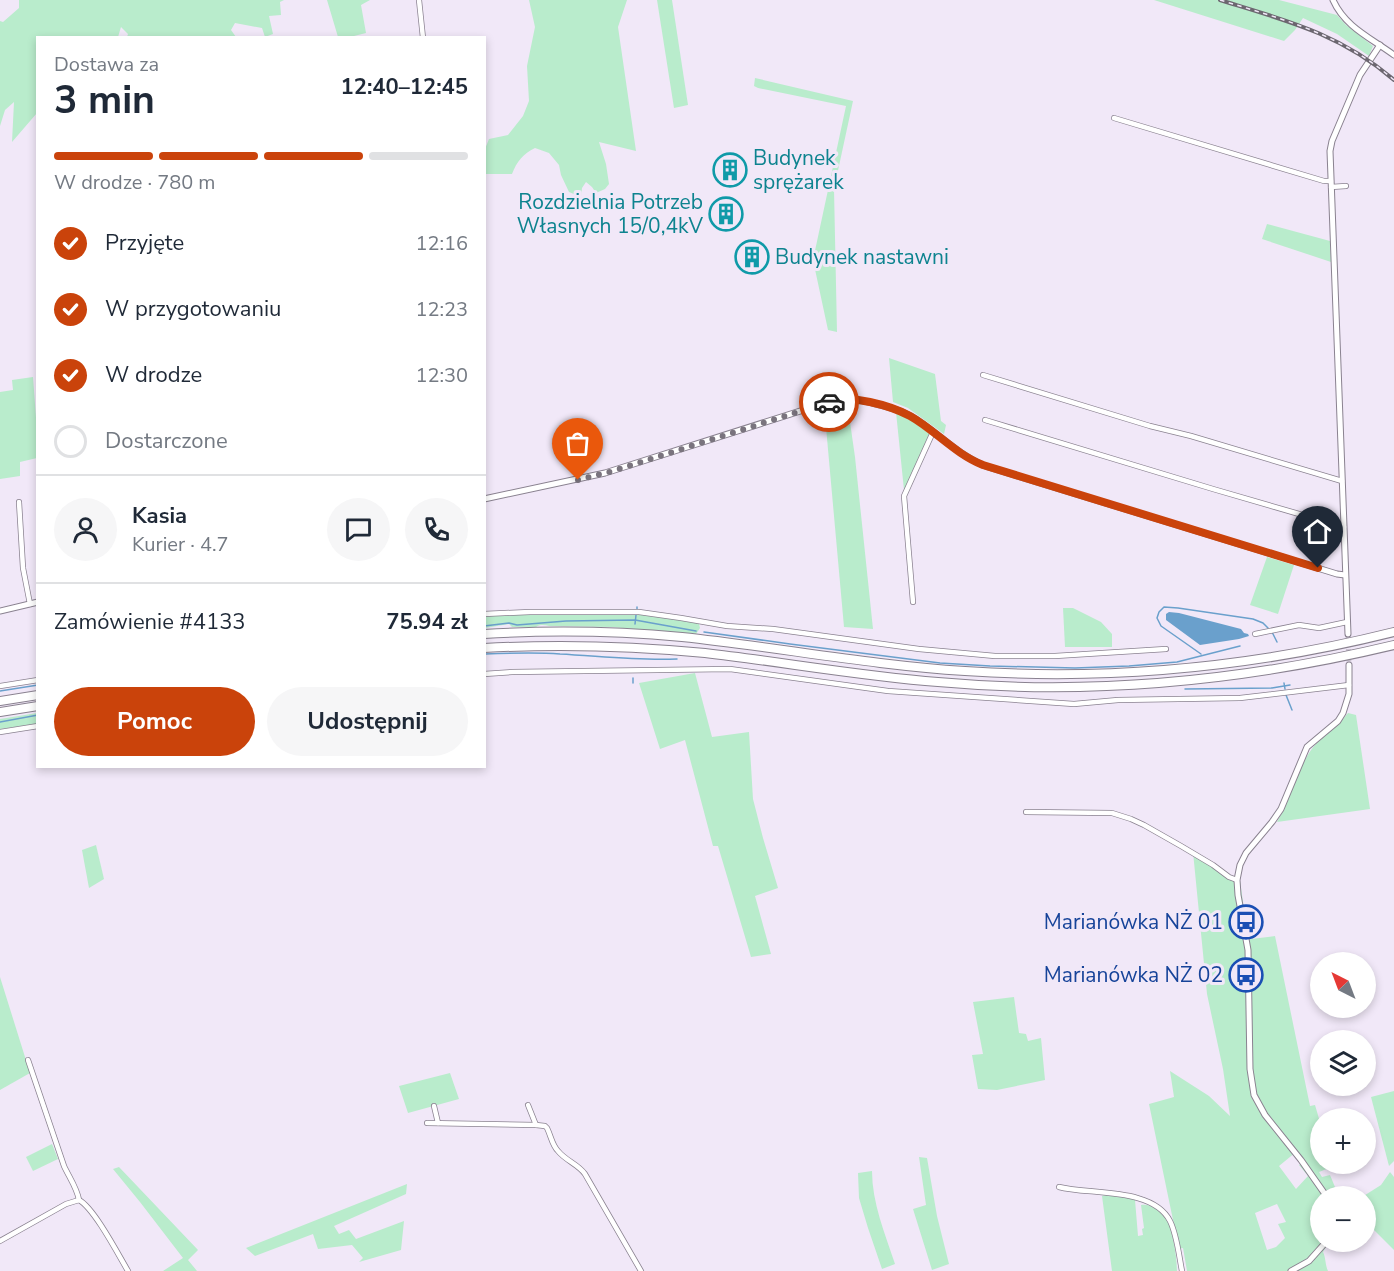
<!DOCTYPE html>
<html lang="pl">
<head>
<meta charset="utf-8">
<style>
	body { margin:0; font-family:"Nunito Sans",sans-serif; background:#f6f6f7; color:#1f2937; height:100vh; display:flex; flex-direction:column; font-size:22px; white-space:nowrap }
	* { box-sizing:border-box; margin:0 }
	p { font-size:20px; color:#747a83 }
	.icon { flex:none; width:33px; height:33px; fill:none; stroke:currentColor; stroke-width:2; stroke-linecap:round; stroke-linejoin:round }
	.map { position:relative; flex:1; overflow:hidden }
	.sheet { position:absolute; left:36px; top:36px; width:450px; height:732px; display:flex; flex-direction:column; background:#fff; border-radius:0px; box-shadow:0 3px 9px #0003 }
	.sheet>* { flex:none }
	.needle { width:39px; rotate:318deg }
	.controls { position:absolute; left:1310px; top:952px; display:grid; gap:12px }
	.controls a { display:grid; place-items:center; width:66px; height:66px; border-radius:50%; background:#fff; box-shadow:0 3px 9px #0003; font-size:30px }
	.pin { position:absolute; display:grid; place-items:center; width:51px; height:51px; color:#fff; margin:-62px -26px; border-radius:50% 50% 50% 0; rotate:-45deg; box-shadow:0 0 6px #0007 }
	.pin .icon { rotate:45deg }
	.courier { position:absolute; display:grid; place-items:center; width:60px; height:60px; margin:-30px; border:4px solid #ca430b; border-radius:50%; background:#fff; color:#222; box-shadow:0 2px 8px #0007 }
	.headline em { font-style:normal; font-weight:700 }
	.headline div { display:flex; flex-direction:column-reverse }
	.headline { display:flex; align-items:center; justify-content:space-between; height:102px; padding:0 18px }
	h1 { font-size:39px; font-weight:700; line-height:45px }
	.bar { display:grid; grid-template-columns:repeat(4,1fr); gap:9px 6px; align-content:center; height:72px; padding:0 18px }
	.bar i { height:8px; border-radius:4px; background:#e0e1e3 }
	.bar .current { background:#ca430b }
	.bar p { grid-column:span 4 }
	.line { display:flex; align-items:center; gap:15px; padding:0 18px; border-top:2px solid #e0e1e3 }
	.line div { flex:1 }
	.round { display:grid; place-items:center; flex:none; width:63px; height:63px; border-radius:32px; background:#f6f6f7 }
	ol { padding:0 18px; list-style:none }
	li { display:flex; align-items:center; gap:18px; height:66px }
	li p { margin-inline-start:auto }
	li .icon { padding:6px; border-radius:50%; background:#ca430b; color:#fff; stroke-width:4 }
	li:last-child { color:#747a83 }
	li i { width:33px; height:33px; border:3px solid #e0e1e3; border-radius:50% }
	.cta { display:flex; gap:12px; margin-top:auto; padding:12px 18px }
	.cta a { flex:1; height:69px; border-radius:36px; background:#ca430b; color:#fff; font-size:24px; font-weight:700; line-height:69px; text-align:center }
	.cta a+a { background:#f6f6f7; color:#1f2937 }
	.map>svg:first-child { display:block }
	.green { fill:#b9eccc; fill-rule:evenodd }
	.water { fill:#6aa0cc }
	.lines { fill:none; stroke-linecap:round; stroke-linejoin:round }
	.stream { stroke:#6aa0cc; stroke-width:1.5 }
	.tertiary-tunnel { stroke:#ccc4d2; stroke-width:5; stroke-dasharray:5 2.5; stroke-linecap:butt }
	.minor-casing { stroke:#8a8290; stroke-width:6 }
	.tertiary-casing { stroke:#8a8290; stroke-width:7 }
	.motorway-casing { stroke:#8a8290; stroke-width:10 }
	.minor { stroke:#fff; stroke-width:4.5 }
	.tertiary { stroke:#fff; stroke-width:5 }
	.motorway { stroke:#fff; stroke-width:8 }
	.rail-casing { stroke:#6c6770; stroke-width:4 }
	.rail { stroke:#f1e8f8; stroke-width:1.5; stroke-dasharray:4.5; stroke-linecap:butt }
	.done { stroke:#7a747e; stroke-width:6; stroke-dasharray:0 10.8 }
	.route { stroke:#ca430b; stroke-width:8 }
	.labels { text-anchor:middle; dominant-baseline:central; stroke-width:6; stroke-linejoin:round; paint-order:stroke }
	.culture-label { font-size:21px; fill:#0d838f; stroke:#f1e8f8; text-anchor:start }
	.transit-label { font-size:21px; fill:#164399; stroke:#f1e8f8; text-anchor:end }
</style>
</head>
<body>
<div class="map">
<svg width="1394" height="1271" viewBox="0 0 1394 1271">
	<rect width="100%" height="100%" fill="#f1e8f8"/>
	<g class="green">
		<polygon points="19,0 284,0 280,2 281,15 269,16 273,34 265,37 262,28 235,23 231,30 236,37 127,37 128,34 121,27 118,37 38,38 37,113 12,142 14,102 5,110 0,126 0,21 3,22 19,8"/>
		<polygon points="327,0 370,0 361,5 366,33 350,37 338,37"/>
		<path d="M529 0H627L618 27 636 151 599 142 606 164 609 184 605 189 596 193 592 187 586 182 582 188 581 197 569 192 561 175 559 165 549 153 535 148C523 154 517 161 512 174H485V149L489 139 508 135 523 116 529 101 527 66 535 27Z"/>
		<polygon points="657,0 672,0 688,105 674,108"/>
		<polygon points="1154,0 1279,0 1337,15 1346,25 1373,46 1369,56 1337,34 1303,18 1295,30 1284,41"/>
		<polygon points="755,78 853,101 834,189 837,332 828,330 813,260 846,106 758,88 754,86"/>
		<polygon points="1267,224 1330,241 1331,262 1262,239"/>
		<polygon points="889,358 935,374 941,421 946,425 944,434 908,408 893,402"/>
		<polygon points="33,377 37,431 37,458 20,462 20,476 0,479 0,392 13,390 12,380"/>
		<polygon points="839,401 847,401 855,457 873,629 844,627 824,405"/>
		<polygon points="896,412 907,417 930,434 904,490"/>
		<polygon points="1267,557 1294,565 1278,614 1250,605"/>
		<polygon points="1063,608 1073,608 1101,622 1112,634 1112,647 1065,647"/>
		<path d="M638 613 695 622 699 624 700 628 696 634 611 627 549 626C545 625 540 624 536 627H512L509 624 485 628 484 616 531 614Z"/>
		<polygon points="695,673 712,737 749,732 753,799 763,838 778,888 755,896 771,954 751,957 718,846 713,846 685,740 660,749 639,683"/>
		<polygon points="37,713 37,724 0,729 0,719"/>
		<path d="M1348 713 1356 715 1370 809 1277 822C1290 800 1295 775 1309 753 1319 737 1337 728 1348 713Z"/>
		<polygon points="96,845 104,879 89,888 82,850"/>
		<path d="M1193 852 1240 881 1248 937 1251 939 1275 936 1310 1106 1315 1105 1320 1122V1164H1333L1334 1166 1319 1172 1322 1177 1330 1175 1335 1187 1326 1193 1329 1197H1320V1242H1329L1323 1252C1326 1258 1325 1265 1328 1271H1187L1183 1248 1179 1249 1149 1104 1174 1097 1170 1071 1209 1096 1230 1116 1223 1069 1207 994ZM1296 1152 1303 1162 1299 1165 1308 1176 1296 1189 1279 1166ZM1277 1204 1286 1222 1278 1224 1285 1238 1276 1247 1267 1250 1255 1213Z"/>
		<polygon points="0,977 30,1073 0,1090"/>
		<polygon points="1014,997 1019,1033 1026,1034 1028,1041 1041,1038 1045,1080 997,1090 978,1089 972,1055 983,1054 973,1002"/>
		<polygon points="450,1073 459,1099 408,1113 399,1086"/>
		<polygon points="1394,1091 1394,1161 1389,1166 1371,1097"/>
		<polygon points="52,1144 58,1159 33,1171 26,1157"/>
		<polygon points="919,1157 927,1158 937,1216 949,1264 932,1270 913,1209 926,1205"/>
		<polygon points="119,1167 198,1250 188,1260 197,1271 163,1271 183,1258 140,1202 113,1169"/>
		<path d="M872 1171C872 1203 885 1234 895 1264L882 1269 868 1228 859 1198 858 1173Z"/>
		<polygon points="1390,1172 1394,1177 1394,1250 1365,1221 1365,1197 1362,1197 1381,1185"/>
		<polygon points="407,1184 406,1194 334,1226 339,1234 349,1230 356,1239 404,1221 401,1250 359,1262 363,1258 352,1245 318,1249 313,1234 255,1256 246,1248"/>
		<path d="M1106 1195H1120L1135 1200 1138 1236 1143 1235 1142 1229 1144 1228 1141 1205C1149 1203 1161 1210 1166 1218 1173 1228 1177 1258 1177 1271H1112L1102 1196Z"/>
	</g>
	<polygon class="water" points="1169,612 1179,613 1241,629 1244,633 1248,634 1249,636 1239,639 1200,645 1166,620 1166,614"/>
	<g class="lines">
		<g class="stream">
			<polyline points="637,609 637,607"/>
			<polyline points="635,624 636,615"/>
			<polyline points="484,626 509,623 517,625 566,621 635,620 696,631"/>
			<polyline points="704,632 790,644 940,663 990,666 1075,668 1129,666 1177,662 1240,646"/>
			<polyline points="1272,632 1277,642"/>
			<path d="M484 654C510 653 535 652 560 654 599 656 638 661 677 659"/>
			<polyline points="1201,654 1161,626 1157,618 1159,612 1164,607 1178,608 1253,619 1263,623 1268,628"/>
			<polyline points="633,683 633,678"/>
			<polyline points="1284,683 1285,689"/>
			<polyline points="1185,689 1272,688 1290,685"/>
			<polyline points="0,691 38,685"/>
			<polyline points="1286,695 1292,710"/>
			<polyline points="0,722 38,715"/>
		</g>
		<polyline class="tertiary-tunnel" points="1348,634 1349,665"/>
		<defs>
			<g id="minor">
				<polyline points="419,0 423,38"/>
				<polyline points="1114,118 1324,181 1331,181"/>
				<polyline points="1331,187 1346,186"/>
				<polyline points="983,375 1150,426 1191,436 1342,481"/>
				<polyline points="985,420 1213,489 1344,527"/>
				<polyline points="19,502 23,568 30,604"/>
				<polyline points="913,602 904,496 933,432"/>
				<polyline points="484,614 530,612 639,612 681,618 727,626 773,629 919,649 995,656 1055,656 1166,649"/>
				<polyline points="1255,634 1299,625 1319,628 1347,622"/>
				<polyline points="484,674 512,672 730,669 888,691 1074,704 1118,700 1240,698 1349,685"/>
				<polyline points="0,686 38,680"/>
				<polyline points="0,732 38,726"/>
				<polyline points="1026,812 1112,813 1131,819 1144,825 1181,846 1213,865 1229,877 1237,880"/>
				<path d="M28 1060C40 1095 52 1131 64 1166 69 1177 77 1188 79 1200"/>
				<polyline points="528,1105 536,1125"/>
				<polyline points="434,1106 438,1123"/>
				<path d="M427 1123 536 1125 545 1126 547 1128C551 1136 552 1145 558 1151 566 1161 578 1164 585 1174L641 1271"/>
				<path d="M1059 1187C1089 1195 1153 1187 1170 1221 1177 1235 1179 1256 1182 1271"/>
				<path d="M0 1241 66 1204 79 1200C94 1208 118 1254 128 1271"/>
			</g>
			<g id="tertiary">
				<path d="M1333 0C1345 27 1371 38 1394 55"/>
				<path d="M484 499 605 473 835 400C848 397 859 400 872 403 885 406 898 409 911 416 938 432 958 456 988 467L1337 574 1345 575"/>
				<polyline points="0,611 38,602"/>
				<polyline points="1348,634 1330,151 1332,141 1360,75 1380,45"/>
				<polyline points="1327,1197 1301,1160 1265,1115 1254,1095 1250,1069 1248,950 1238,895 1237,880 1240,865 1246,853 1272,822 1281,809 1307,747 1338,721 1343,713 1349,694 1349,665"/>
				<polyline points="1291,1271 1309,1261 1326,1242"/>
			</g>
			<g id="motorway">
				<path d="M484 634C550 630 616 631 682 637 777 647 870 665 965 671 1110 681 1254 667 1394 632"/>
				<path d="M484 648C558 644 632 646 705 653 783 662 860 676 938 682 1092 696 1244 681 1394 645"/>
				<polyline points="0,701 38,695"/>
				<polyline points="0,712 38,706"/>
			</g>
		</defs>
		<use href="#minor" class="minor-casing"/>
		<use href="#tertiary" class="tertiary-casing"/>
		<use href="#motorway" class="motorway-casing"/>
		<use href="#minor" class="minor"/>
		<use href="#tertiary" class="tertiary"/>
		<use href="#motorway" class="motorway"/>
		<defs>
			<path id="rail" d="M1220 0C1285 20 1341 34 1394 80"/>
		</defs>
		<use href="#rail" class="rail-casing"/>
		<use href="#rail" class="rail"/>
	</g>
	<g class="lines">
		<polyline class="done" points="578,480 613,471 829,402"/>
		<path class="route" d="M829 402C843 398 855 399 870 402 884 405 897 409 910 416 935 430 955 454 983 465L1318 568"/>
	</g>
	<defs>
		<symbol id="building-ring" viewBox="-11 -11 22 22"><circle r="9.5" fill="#f1e8f8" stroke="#0f9aa8" stroke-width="1.5"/><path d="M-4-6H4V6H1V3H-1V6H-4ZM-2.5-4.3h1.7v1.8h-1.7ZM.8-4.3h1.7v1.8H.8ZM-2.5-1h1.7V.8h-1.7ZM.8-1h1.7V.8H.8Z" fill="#0f9aa8"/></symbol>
		<symbol id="bus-ring" viewBox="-11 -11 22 22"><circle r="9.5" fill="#f1e8f8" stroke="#1a4fb4" stroke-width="1.5"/><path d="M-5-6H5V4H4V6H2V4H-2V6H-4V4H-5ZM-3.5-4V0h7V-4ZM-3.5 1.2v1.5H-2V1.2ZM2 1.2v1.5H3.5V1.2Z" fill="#1a4fb4"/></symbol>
	</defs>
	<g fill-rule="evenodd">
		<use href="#building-ring" x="711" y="151" width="38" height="38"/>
		<use href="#building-ring" x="707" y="195" width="38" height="38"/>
		<use href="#building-ring" x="733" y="238" width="38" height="38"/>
		<use href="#bus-ring" x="1227" y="903" width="38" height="38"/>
		<use href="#bus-ring" x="1227" y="956" width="38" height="38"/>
	</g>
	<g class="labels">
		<g class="culture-label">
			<text x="753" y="158">Budynek<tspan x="753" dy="24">sprężarek</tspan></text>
			<text x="703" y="202" text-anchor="end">Rozdzielnia Potrzeb<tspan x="703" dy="24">Własnych 15/0,4kV</tspan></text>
			<text x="775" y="257">Budynek nastawni</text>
		</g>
		<g class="transit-label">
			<text x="1223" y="922">Marianówka NŻ 01</text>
			<text x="1223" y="975">Marianówka NŻ 02</text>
		</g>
	</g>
</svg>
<div class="controls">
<a><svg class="needle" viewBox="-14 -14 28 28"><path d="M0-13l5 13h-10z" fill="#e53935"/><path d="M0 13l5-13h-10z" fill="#747a83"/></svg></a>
<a><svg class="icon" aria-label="layers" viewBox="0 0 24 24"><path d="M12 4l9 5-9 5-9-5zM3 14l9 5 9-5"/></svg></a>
<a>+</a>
<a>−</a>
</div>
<div class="pin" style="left:578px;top:480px;background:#ea580c"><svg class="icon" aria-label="bag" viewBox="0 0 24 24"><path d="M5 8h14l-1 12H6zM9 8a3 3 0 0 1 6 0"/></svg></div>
<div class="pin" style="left:1318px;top:568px;background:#1f2937"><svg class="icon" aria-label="home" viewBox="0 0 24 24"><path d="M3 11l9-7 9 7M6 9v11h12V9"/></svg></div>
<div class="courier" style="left:829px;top:402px"><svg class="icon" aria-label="car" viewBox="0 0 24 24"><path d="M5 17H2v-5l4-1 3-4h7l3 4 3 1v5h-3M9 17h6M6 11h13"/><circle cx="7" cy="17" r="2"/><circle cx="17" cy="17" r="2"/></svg></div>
<section class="sheet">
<div class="headline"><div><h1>3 min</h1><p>Dostawa za</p></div><em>12:40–12:45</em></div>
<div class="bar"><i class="current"></i><i class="current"></i><i class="current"></i><i></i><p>W drodze · 780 m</p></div>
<ol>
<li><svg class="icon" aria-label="check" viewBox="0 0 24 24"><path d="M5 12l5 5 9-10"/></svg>Przyjęte<p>12:16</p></li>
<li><svg class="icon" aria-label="check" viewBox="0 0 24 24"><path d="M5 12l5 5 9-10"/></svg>W przygotowaniu<p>12:23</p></li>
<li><svg class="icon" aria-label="check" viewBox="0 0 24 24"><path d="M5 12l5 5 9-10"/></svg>W drodze<p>12:30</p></li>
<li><i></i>Dostarczone</li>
</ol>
<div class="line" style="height:108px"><a class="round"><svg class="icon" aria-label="person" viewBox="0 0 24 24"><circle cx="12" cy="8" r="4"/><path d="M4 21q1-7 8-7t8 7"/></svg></a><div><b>Kasia</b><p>Kurier · 4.7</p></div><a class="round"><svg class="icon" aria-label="chat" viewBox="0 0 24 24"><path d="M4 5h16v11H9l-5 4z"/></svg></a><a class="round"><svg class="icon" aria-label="phone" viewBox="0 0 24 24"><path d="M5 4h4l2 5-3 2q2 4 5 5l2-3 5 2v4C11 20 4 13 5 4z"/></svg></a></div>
<div class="line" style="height:78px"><div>Zamówienie #4133</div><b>75.94 zł</b></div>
<div class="cta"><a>Pomoc</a><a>Udostępnij</a></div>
</section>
</div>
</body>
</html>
